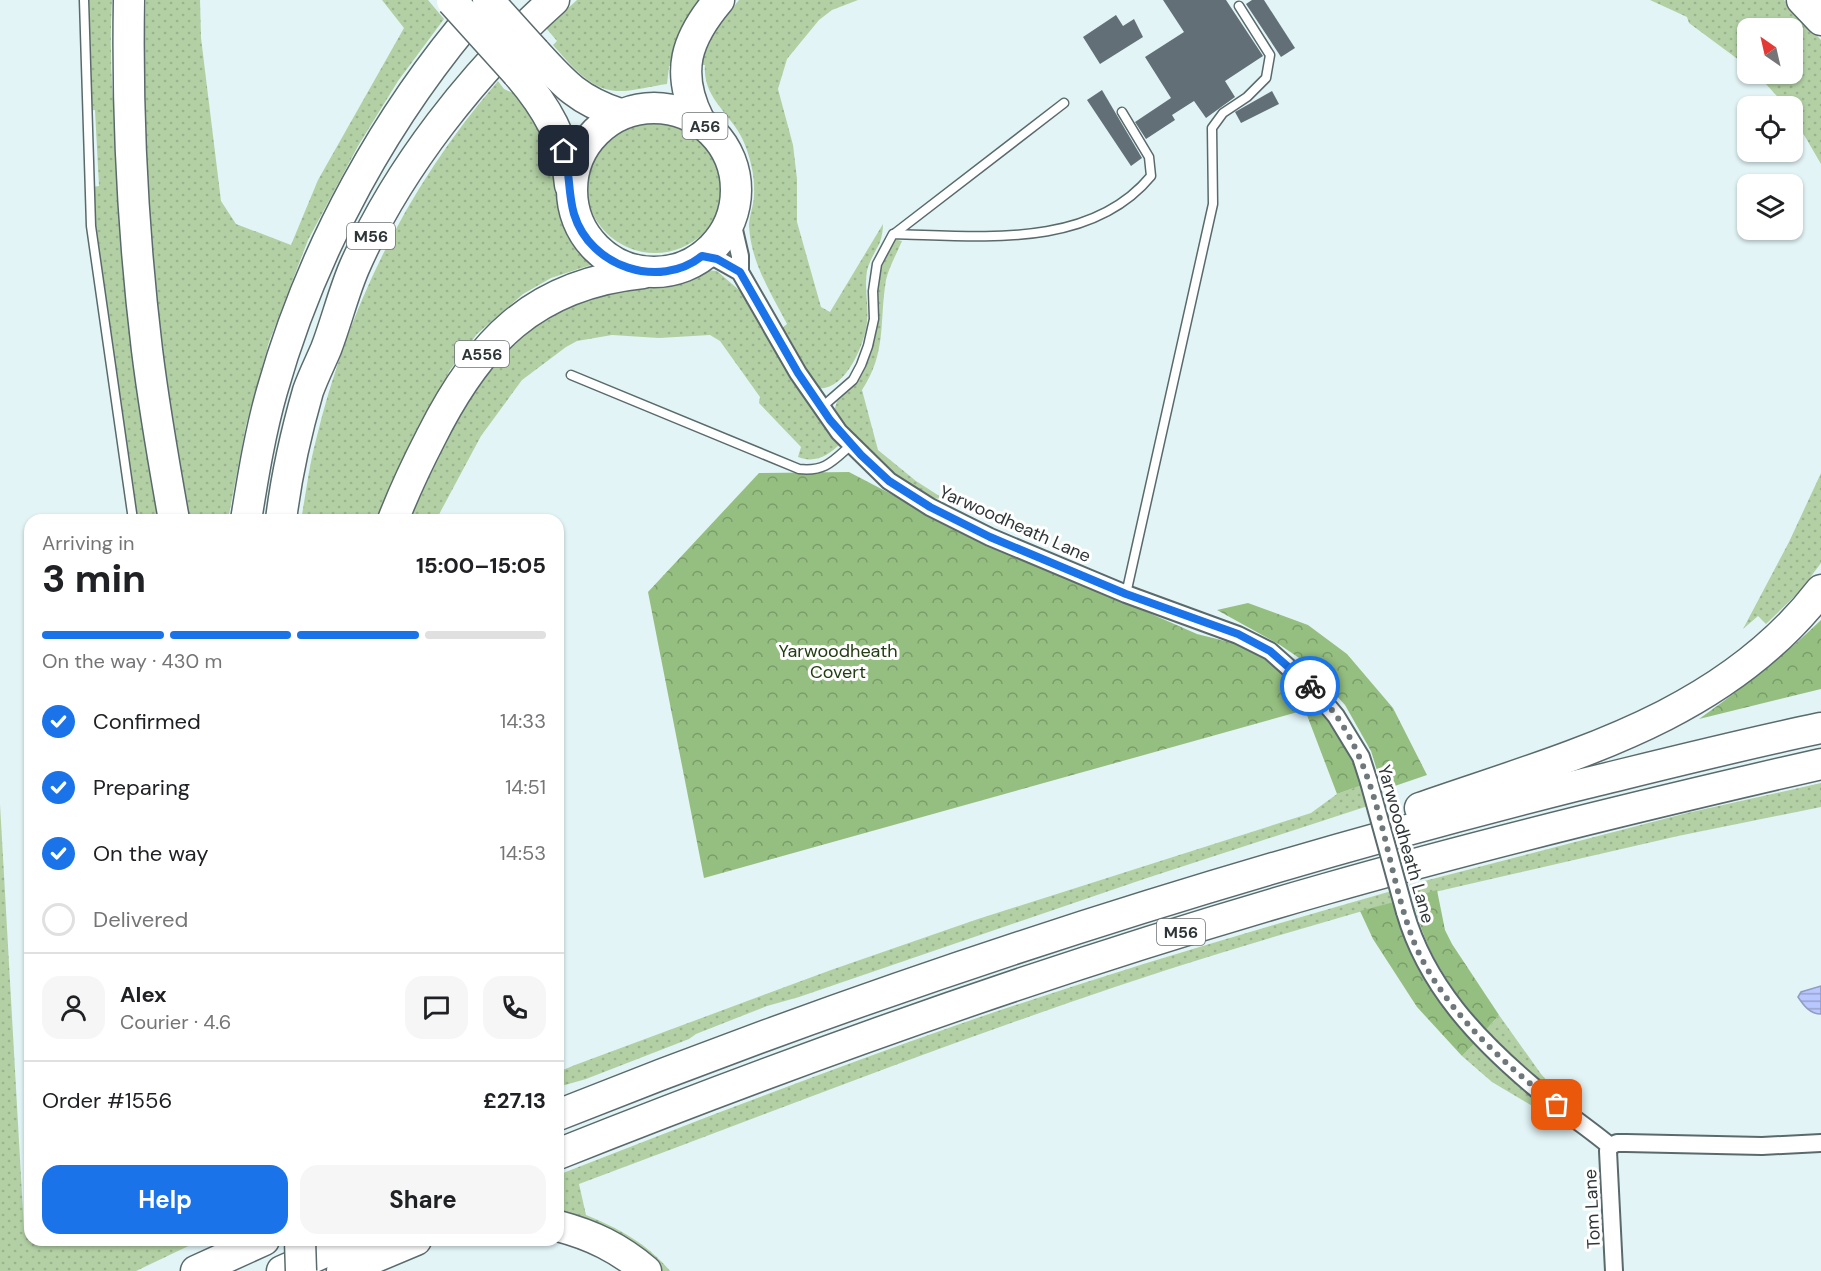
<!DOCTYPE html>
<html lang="en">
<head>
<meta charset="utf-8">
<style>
	body { margin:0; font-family:"DM Sans",sans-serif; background:#f6f6f6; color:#202124; height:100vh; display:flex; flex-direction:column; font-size:22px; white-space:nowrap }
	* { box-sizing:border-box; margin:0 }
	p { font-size:20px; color:#757577 }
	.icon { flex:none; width:33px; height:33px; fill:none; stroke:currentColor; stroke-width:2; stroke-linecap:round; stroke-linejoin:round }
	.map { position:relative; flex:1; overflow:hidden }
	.drawer { position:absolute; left:24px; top:514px; width:540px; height:732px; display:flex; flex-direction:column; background:#fff; border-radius:18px; box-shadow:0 2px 4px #0004 }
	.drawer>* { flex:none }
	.needle { width:39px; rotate:326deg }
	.controls { position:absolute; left:1737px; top:18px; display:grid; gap:12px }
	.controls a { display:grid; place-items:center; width:66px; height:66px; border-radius:12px; background:#fff; box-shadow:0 2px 4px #0004; font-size:30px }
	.pin { position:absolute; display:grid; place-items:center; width:51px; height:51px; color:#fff; margin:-26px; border-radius:12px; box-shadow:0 3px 9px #0006 }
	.courier { position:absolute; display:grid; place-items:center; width:60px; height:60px; margin:-30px; border:4px solid #1a73e8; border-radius:50%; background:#fff; color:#222; box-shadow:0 2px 8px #0007 }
	.overview em { font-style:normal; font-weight:700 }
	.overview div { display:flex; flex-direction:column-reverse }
	.overview { display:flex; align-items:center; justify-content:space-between; height:102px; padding:0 18px }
	h1 { font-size:39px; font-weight:700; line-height:45px }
	.bar { display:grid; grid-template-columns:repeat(4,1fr); gap:9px 6px; align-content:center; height:72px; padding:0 18px }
	.bar i { height:8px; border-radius:4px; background:#e0e0e0 }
	.bar .current { background:#1a73e8 }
	.bar p { grid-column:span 4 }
	.line { display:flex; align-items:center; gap:15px; padding:0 18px; border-top:2px solid #e0e0e0 }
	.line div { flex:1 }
	.round { display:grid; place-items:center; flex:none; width:63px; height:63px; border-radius:18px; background:#f6f6f6 }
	ol { padding:0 18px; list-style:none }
	li { display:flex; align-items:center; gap:18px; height:66px }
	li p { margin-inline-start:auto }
	li .icon { padding:6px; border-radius:50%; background:#1a73e8; color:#fff; stroke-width:4 }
	li:last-child { color:#757577 }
	li i { width:33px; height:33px; border:3px solid #e0e0e0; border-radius:50% }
	.primary-button { display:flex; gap:12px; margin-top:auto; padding:12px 18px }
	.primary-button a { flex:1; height:69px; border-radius:18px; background:#1a73e8; color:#fff; font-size:24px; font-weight:700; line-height:69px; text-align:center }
	.primary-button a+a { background:#f6f6f6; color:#202124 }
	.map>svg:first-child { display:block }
	.grass { fill:url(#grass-dots) }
	.forest { fill:url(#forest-crowns) }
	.water { fill:url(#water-rules); stroke:#909cc3; stroke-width:1.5 }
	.building { fill:#636f77 }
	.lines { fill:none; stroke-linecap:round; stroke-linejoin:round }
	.lane-casing { stroke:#5a6a6c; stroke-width:11 }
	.street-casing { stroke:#5a6a6c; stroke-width:20 }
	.highway-casing { stroke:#5a6a6c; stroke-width:33 }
	.lane { stroke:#fff; stroke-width:8 }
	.street { stroke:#fff; stroke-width:16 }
	.highway { stroke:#fff; stroke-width:30 }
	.street-bridge-casing { stroke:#5a6a6c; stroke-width:20; stroke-linecap:butt }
	.highway-bridge-casing { stroke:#5a6a6c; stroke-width:33; stroke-linecap:butt }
	.street-bridge { stroke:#fff; stroke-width:16 }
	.highway-bridge { stroke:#fff; stroke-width:30 }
	.done { stroke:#6e787a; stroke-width:6; stroke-dasharray:0 10.8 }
	.route { stroke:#1a73e8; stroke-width:8 }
	.labels { text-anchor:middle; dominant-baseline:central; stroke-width:6; stroke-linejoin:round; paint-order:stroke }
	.shield { fill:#fff; stroke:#6d7273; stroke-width:1.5 }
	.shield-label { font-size:16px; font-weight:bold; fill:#2f3637 }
	.street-label { font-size:18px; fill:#2f3637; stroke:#fff }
	.park-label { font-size:18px; fill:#223e12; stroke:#fff }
</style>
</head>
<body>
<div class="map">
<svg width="1821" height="1271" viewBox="0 0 1821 1271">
	<defs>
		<pattern id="grass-dots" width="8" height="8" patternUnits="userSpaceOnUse" patternTransform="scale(1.5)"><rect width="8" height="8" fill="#b2d0a4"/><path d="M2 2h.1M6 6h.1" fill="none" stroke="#99b38e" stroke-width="1.8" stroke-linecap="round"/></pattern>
		<pattern id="forest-crowns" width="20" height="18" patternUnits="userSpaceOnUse" patternTransform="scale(1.5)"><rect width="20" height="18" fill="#95bf80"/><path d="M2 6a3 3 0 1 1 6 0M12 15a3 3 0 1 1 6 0" fill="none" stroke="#7a9c6a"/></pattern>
		<pattern id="water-rules" width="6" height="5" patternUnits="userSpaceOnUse" patternTransform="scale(1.5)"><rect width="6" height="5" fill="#b9c7ff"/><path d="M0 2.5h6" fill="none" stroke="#97a2cf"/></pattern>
	</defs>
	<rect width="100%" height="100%" fill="#e2f4f6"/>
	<g class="grass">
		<path d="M86 0H112C107 83 119 167 129 249 140 340 151 430 163 520H136L95 224 92 187 99 186 95 110 88 111Z"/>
		<path d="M146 0H200L201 38 221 201 236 224 291 245 318 180 404 28 382 0H428L444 19 398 81 358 146 308 240 269 342 246 425 228 520H185C179 479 171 437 165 395 148 264 140 131 146 0Z"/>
		<path d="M577 0H699L686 21 674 66H669L667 84C651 86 632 92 616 91 589 89 570 64 553 45L557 41 546 28Z"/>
		<path d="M739 0H858L832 10 819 20 787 59 778 89 793 145 797 179V222L821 307 830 312 883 224C883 230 882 236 880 242 876 251 869 261 867 271 864 288 869 305 867 322 865 345 844 394 815 388L802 369 782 328 787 324C771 293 751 263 749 226 749 216 754 205 754 195 755 178 751 160 745 145 735 116 702 100 705 65H698L711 35Z"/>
		<polygon points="1650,0 1784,0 1821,40 1821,164 1793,116 1792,106 1786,106 1757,74 1792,74 1792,28 1748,28 1747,66 1689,23 1687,17"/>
		<path d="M498 81 504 89 513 93 516 90 536 114 561 184 564 210 574 233 586 249 600 262 551 278 523 294 477 334 450 370 427 414 378 520H301C306 494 309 466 316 440 348 307 408 185 498 81Z"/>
		<circle cx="655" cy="184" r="69"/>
		<path d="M893 239 902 241C897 253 889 267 886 280 879 322 887 352 862 390L878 450 916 481 944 499 930 498 904 483 860 448 836 416 835 408 837 401 862 370 876 316 879 266Z"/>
		<path d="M705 270 717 271 739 290 752 307 798 389 841 443C829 455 815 464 798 457L801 447 759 403 760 397 720 341 710 335 659 338 612 335 577 341 566 347 522 380 481 436 436 520H407L465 396 501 351 552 311 635 281 666 280Z"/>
		<polygon points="1821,473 1821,563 1800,591 1766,624 1758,616 1743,629 1789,542"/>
		<polygon points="1821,783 1821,807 1678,836 1413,897 1409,885 1687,813"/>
		<polygon points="1365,784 1371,805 1144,879 799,997 767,1006 696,1034 689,1039 586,1079 558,1087 558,1072 575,1065 831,970 978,919 1311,813 1337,794"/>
		<polygon points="0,804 24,1230 30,1229 30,1240 199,1241 136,1271 0,1271"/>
		<path d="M1395 890 1397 901C1286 933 1176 965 1068 1003 904 1060 742 1123 579 1184L586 1215C618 1228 648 1244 670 1271H661L653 1262 558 1214V1175C690 1123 823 1072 957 1025 1101 975 1248 932 1395 890Z"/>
		<polygon points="1499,1015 1541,1074 1556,1091 1554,1095 1516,1062 1485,1031"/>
		<polygon points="1474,1044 1513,1078 1585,1133 1586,1138 1492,1082 1462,1056"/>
	</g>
	<g class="forest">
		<polygon points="849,472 960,530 1197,634 1249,647 1283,668 1316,697 1348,746 1365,784 1337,794 1305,710 704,878 648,592 759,473"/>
		<polygon points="1248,603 1308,625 1347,654 1393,708 1427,775 1383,790 1371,751 1345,705 1308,664 1280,645 1217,610"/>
		<path d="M1821 620V689L1699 719C1742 688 1783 657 1821 620Z"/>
		<path d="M1437 890 1445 930 1452 944 1499 1015 1485 1031C1451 988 1423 951 1413 897Z"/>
		<polygon points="1397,901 1457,1015 1474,1044 1462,1056 1417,1007 1373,939 1360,911"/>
	</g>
	<path class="water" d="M1821 986V1014C1810 1014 1804 1006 1798 997L1801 992Z"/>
	<g class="building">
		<polygon points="1163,0 1226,0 1263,56 1225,81 1235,97 1206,118 1194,101 1172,115 1175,120 1146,139 1135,122 1171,98 1145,57 1184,32"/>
		<polygon points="1252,0 1264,0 1295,48 1281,57 1246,4"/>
		<polygon points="1116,15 1123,26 1134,19 1143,37 1100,64 1083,37"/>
		<polygon points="1102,90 1142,158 1131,166 1087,100"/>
		<polygon points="1272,91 1279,104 1241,123 1235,112"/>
	</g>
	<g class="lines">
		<defs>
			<g id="lane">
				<polyline points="84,0 91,226 133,520"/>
				<polyline points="894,234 1064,103"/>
				<path d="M571 375 799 469C825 472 833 461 851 445"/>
				<path d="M822 407 853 380 861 365 868 346 874 319 873 291 877 264 893 234C979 236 1090 250 1151 176L1149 157 1122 112"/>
				<polyline points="1126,594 1213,204 1212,128 1223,113 1247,97 1266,78 1270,55 1239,6"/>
			</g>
			<g id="street">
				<polyline points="731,217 740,256 740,272"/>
				<polyline points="702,256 717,259 740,272 798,373 839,432 889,481 930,507 990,537 1126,594 1238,635 1270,651 1315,691 1336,716 1361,757 1369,782"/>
				<path d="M1405 912C1426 985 1477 1039 1534 1087 1558 1108 1586 1126 1610 1146"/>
				<polyline points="1610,1146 1617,1143 1626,1143 1762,1146 1821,1143"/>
				<polyline points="1610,1146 1608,1151 1614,1271"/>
			</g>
			<g id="highway">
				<path d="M129 0C127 116 133 234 147 350 154 407 164 464 174 520"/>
				<polyline points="1802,0 1821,20"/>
				<path d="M535 52C564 84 578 100 620 114"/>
				<path d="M517 73C545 105 567 141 570 185"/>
				<circle cx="654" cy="190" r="82"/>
				<path d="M699 120C675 72 686 39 719 0"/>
				<path d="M246 520C253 477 260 433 272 391 312 249 387 112 484 2"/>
				<path d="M281 520C286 478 296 433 308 391 313 377 320 363 326 349 336 323 343 294 354 268 397 169 474 72 554 0"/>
				<path d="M393 520C404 492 417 464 431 437 478 343 533 284 643 273"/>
				<path d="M1420 808C1566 757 1722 719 1821 590"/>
				<path d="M558 1115C889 983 1229 873 1575 786 1657 766 1739 745 1821 728"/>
				<path d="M558 1154C809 1054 1065 963 1325 889 1489 842 1655 802 1821 764"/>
				<path d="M558 1226C592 1235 619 1248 646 1271"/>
				<polyline points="196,1271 264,1240"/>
				<polyline points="282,1271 352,1240"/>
				<polyline points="342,1271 416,1240"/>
			</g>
		</defs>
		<use href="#lane" class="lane-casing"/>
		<use href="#street" class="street-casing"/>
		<use href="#highway" class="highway-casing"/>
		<use href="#lane" class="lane"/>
		<use href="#street" class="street"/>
		<use href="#highway" class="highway"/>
		<defs>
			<polyline id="street-bridge" points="1369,782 1405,912"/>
			<g id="highway-bridge">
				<polyline points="488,0 535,52"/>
				<polyline points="452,1 517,73"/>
				<polyline points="300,1240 301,1271"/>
			</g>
		</defs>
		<use href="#street-bridge" class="street-bridge-casing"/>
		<use href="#highway-bridge" class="highway-bridge-casing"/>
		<use href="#street-bridge" class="street-bridge"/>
		<use href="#highway-bridge" class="highway-bridge"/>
	</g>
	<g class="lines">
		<path class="done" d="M1310 686C1381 751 1381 853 1412 937 1437 1003 1502 1063 1557 1105"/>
		<path class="route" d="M564 151C570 171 568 194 574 214 590 267 659 290 702 256L717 259 740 272 798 373 830 420 861 455 889 481 930 507 990 537 1126 594 1238 634 1270 651 1310 686"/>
	</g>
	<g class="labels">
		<g class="shield">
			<rect x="682.5" y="113" width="45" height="26" rx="4.5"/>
			<rect x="347" y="223" width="48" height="26" rx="4.5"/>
			<rect x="455" y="341" width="54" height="26" rx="4.5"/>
			<rect x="1157" y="919" width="48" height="26" rx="4.5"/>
		</g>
		<g class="shield-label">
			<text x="705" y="126">A56</text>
			<text x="371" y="236">M56</text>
			<text x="482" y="354">A556</text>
			<text x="1181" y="932">M56</text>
		</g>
		<g class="street-label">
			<text transform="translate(1015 524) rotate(24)">Yarwoodheath Lane</text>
			<text transform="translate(1406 844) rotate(74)">Yarwoodheath Lane</text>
			<text transform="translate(1592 1209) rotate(-93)">Tom Lane</text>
		</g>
		<g class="park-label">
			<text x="838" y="651">Yarwoodheath<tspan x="838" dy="21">Covert</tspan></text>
		</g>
	</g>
</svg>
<div class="controls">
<a><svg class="needle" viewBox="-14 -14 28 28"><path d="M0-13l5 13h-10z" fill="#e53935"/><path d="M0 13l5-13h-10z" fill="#757577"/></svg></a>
<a><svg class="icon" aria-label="locate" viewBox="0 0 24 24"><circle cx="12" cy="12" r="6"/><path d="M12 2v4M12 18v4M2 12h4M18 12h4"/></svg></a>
<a><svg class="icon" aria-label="layers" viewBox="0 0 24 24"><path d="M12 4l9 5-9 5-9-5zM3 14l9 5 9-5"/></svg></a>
</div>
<div class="pin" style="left:1557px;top:1105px;background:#ea580c"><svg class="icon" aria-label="bag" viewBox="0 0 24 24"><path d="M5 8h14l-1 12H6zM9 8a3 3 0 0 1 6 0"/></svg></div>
<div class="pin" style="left:564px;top:151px;background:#1f2937"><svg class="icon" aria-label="home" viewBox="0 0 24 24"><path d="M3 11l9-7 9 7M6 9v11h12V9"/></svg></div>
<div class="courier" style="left:1310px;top:686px"><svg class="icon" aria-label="bike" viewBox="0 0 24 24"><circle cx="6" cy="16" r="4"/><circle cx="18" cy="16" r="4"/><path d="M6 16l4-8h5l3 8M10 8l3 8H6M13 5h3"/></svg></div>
<section class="drawer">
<div class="overview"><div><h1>3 min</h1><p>Arriving in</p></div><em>15:00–15:05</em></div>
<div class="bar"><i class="current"></i><i class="current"></i><i class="current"></i><i></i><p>On the way · 430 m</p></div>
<ol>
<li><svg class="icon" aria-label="check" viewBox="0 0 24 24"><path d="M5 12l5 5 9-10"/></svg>Confirmed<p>14:33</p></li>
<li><svg class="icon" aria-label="check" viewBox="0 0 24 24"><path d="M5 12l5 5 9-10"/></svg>Preparing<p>14:51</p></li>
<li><svg class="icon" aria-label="check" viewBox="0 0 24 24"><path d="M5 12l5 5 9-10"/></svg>On the way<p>14:53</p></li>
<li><i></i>Delivered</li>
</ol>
<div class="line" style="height:108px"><a class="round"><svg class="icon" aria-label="person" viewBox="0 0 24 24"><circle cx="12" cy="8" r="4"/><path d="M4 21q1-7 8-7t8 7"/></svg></a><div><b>Alex</b><p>Courier · 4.6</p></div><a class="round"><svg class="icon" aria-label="chat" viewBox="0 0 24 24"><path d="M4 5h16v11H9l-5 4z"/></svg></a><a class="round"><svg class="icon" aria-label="phone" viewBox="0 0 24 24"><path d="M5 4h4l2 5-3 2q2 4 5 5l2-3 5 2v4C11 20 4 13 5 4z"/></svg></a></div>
<div class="line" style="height:78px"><div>Order #1556</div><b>£27.13</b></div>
<div class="primary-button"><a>Help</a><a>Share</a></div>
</section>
</div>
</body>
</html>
